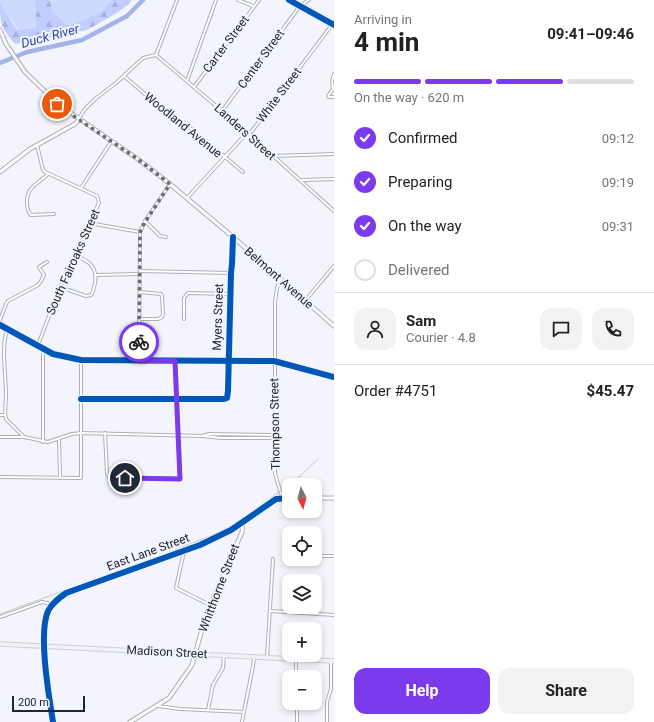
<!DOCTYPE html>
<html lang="en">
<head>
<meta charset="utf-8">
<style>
	body { margin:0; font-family:Roboto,sans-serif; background:#f2f2f2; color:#222; height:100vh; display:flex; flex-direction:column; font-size:15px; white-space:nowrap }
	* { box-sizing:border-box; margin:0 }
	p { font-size:13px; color:#767676 }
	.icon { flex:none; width:22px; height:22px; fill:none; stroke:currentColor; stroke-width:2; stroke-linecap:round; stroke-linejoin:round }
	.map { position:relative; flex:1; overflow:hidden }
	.details { display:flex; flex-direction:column; background:#fff; width:320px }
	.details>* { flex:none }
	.needle { width:26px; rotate:174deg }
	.controls { position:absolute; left:282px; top:478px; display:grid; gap:8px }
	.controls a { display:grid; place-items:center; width:40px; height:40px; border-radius:8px; background:#fff; box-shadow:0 2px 6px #0003; font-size:20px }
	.scale { position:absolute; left:12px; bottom:10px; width:73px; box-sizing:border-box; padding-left:4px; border:2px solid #22252b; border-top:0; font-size:11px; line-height:14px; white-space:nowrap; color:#22252b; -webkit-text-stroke:3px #f0f4ff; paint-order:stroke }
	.pin { position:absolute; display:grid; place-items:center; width:34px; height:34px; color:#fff; margin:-17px; border:2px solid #fff; border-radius:50%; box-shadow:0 1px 4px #0007 }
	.courier { position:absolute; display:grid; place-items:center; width:40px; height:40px; margin:-20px; border:3px solid #7c3aed; border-radius:50%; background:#fff; color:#222; box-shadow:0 1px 5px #0007 }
	.headline em { font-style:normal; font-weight:700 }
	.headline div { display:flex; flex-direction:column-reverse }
	.headline { display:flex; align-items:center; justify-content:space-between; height:68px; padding:0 20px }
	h1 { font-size:26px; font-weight:700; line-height:30px }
	.bar { display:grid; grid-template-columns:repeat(4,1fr); gap:6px 4px; align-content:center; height:48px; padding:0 20px }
	.bar i { height:5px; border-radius:3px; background:#e0e0e0 }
	.bar .on { background:#7c3aed }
	.bar p { grid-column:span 4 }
	.line { display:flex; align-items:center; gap:10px; padding:0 20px; border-top:1px solid #e0e0e0 }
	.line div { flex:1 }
	.round { display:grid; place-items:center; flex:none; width:42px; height:42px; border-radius:12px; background:#f2f2f2 }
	ol { padding:0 20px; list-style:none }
	li { display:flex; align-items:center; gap:12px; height:44px }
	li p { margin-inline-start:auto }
	li .icon { padding:4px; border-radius:50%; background:#7c3aed; color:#fff; stroke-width:4 }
	li:last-child { color:#767676 }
	li i { width:22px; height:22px; border:2px solid #e0e0e0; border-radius:50% }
	.action { display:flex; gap:8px; margin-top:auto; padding:8px 20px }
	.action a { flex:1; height:46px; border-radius:12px; background:#7c3aed; color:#fff; font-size:16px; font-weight:700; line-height:46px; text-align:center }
	.action a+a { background:#f2f2f2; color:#222 }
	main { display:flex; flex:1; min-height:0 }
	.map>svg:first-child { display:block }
	.green { fill:#ced9fd }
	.forest { fill:url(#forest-firs) }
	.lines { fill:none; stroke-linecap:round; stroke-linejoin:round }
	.river { stroke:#a4b4eb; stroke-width:4.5 }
	.minor-casing { stroke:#afb0b6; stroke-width:4 }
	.tertiary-casing { stroke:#afb0b6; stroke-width:5 }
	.secondary-casing { stroke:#afb0b6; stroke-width:5 }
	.primary-casing { stroke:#cfcfd4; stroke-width:5.5 }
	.minor { stroke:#fdfeff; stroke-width:2 }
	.tertiary { stroke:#fdfeff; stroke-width:3 }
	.secondary { stroke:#f7f8fb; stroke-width:3 }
	.primary { stroke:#f0f2f8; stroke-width:3.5 }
	.rail { stroke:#c5c6c8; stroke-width:1 }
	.cycleway-casing { stroke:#f0f4ff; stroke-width:8 }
	.cycleway { stroke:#0057b8; stroke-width:6 }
	.done { stroke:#6c6e74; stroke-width:4; stroke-dasharray:0 7.2 }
	.route { stroke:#7c3aed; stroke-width:5 }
	.labels { text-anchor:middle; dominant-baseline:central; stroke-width:4; stroke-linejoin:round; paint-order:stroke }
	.street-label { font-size:12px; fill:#22252b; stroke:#f0f4ff }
	.water-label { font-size:13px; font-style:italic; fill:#33449d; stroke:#f0f4ff }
</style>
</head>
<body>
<main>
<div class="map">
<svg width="334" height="722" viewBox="0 0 334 722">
	<defs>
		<pattern id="forest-firs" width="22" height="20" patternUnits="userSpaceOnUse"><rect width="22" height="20" fill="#c1cefd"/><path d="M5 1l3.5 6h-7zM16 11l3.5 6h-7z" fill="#a6b1d9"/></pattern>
	</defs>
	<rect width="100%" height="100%" fill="#f4f5fc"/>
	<g class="green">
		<polygon points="0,0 35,0 36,28 18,30 0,3"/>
		<polygon points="50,0 112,0 103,12 69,26 51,12"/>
	</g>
	<path class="forest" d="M35 0H50L52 12 69 26 102 12 112 0H132L129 4 115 14 87 30 15 44C1 27 0 25 0 3L17 30 36 28Z"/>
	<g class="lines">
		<polyline class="river" points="0,63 27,52 82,40 127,16 143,0"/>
		<defs>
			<g id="minor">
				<polyline points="238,0 253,6"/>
				<polyline points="156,55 248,133 334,211"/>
				<polyline points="124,76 160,107 171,116 183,122 243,172"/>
				<polyline points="187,81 216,0"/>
				<polyline points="194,87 259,0"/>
				<polyline points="333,88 332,81 334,74"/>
				<polyline points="334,88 328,96 329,97 334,97"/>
				<polyline points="222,111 300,6 309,0"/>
				<polyline points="79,118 85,109 95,99 116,83 143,58 156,55 177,0"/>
				<polyline points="37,145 43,170 45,172 97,196 99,203 60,287 38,345"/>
				<polyline points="273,156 334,154"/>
				<path d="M48 174C38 184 26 187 27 203 27 208 28 212 31 215L54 214"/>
				<polyline points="301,180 334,179"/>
				<polyline points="81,188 111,142"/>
				<polyline points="187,198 245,135 252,131 334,22"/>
				<polyline points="145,221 160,236 166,237"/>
				<polyline points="89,223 140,232"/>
				<polyline points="140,271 231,273"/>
				<polyline points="96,275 139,274"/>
				<polyline points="280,279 277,288 275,302 275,474 282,497"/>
				<path d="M60 287 86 296 91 295C94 291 94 287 95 283 98 267 88 260 74 255"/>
				<polyline points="305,301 334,266"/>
				<polyline points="139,319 158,319 162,317 163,314 162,296 161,294 140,292"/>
				<polyline points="184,319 184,298 188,293 230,294"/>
				<polyline points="0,320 6,304 8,301 38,285 41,281 44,275 39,267 47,262"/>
				<path d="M7 329C1 350 6 374 6 396 6 404 4 411 6 419L23 436"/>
				<polyline points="139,360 140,232 145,221 170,184"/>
				<polyline points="81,399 224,399 227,398 228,391 231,273 232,264 233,237"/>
				<polyline points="0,415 5,415"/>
				<polyline points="105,433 107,474 109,477 180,479 175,361"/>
				<polyline points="203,436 221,438 274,438"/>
				<polyline points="0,437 24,437 48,442 72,434 81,433 202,436 209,434 274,435"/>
				<polyline points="59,438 60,478"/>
				<polyline points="43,442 43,356 44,350"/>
				<polyline points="0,477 81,478 81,360"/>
				<polyline points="184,551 176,588 210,605"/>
				<polyline points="320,556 334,556"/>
				<polyline points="270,611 334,615"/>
				<polyline points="0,617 42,602 52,604"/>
				<polyline points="45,646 49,695 53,722"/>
				<polyline points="267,657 273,559"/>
				<polyline points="296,659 296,677"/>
				<polyline points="297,703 297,722"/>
				<polyline points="158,706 180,709 244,712"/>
				<polyline points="208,710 213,685 223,668 224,655"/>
				<polyline points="242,722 253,666 254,658"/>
				<polyline points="327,722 327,702 331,689 331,661"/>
			</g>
			<g id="tertiary">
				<polyline points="0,172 30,149 75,124 79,120"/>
				<polyline points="315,498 334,498"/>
				<path d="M45 646C44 623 44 606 66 593L200 545 231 530 276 499 289 498"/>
				<polyline points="130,722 169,698 192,665 203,626 210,606 242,532 243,521"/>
			</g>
			<polyline id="secondary" points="0,30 6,44 25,72 58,104 139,160 170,184 233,237 334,326"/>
			<g id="primary">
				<polyline points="289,0 334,25"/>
				<polyline points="0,325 53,354 81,360 274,361 334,377"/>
				<polyline points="0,644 334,661"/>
			</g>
		</defs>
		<use href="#minor" class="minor-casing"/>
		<use href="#tertiary" class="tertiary-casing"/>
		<use href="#secondary" class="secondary-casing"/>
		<use href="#primary" class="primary-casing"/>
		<use href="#minor" class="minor"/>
		<use href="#tertiary" class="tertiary"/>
		<use href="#secondary" class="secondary"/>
		<use href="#primary" class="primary"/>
		<polyline class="rail" points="0,614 162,555 215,534 233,525 297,479 318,459"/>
		<defs>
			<g id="cycleway">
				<polyline points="289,0 334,25"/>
				<polyline points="0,325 53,354 81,360 274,361 334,377"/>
				<polyline points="81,399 224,399 227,398 228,391 231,273 232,264 233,237"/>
				<path d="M53 722C49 696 38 634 48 611 52 603 59 598 66 593L200 545 231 530 276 499 289 498"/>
			</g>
		</defs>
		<use href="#cycleway" class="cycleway-casing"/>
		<use href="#cycleway" class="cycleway"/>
	</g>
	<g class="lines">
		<polyline class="done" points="57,104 72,115 139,160 170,184 145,222 140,232 139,342"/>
		<polyline class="route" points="125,478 180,479 175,361 139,361 139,342"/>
	</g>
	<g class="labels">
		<g class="street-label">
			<text transform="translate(226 44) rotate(-53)">Carter Street</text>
			<text transform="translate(261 59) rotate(-54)">Center Street</text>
			<text transform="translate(279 95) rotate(-53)">White Street</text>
			<text transform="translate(183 125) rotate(39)">Woodland Avenue</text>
			<text transform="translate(245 132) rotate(42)">Landers Street</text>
			<text transform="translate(73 262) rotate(-66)">South Fairoaks Street</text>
			<text transform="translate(279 278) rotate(41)">Belmont Avenue</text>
			<text transform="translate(218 317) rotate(-88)">Myers Street</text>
			<text transform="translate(275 424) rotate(-91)">Thompson Street</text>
			<text transform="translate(148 552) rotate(-20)">East Lane Street</text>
			<text transform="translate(219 588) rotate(-69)">Whitthorne Street</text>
			<text transform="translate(167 652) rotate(3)">Madison Street</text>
		</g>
		<g class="water-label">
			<text transform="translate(50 36) rotate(-15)">Duck River</text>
		</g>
	</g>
</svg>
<div class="controls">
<a><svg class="needle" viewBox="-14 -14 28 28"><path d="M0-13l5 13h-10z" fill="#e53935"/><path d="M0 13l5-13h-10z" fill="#767676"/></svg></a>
<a><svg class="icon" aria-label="locate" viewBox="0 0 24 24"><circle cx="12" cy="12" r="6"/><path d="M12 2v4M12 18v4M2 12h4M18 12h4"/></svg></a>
<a><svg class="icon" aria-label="layers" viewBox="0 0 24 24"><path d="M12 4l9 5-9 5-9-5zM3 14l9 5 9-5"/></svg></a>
<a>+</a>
<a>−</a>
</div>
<div class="scale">200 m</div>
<div class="pin" style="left:57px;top:104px;background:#ea580c"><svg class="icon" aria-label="bag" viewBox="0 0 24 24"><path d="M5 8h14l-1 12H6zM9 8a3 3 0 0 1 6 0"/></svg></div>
<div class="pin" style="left:125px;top:478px;background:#1f2937"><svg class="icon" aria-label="home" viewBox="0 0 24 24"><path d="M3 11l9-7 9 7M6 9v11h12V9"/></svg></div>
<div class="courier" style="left:139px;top:342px"><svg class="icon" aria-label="bike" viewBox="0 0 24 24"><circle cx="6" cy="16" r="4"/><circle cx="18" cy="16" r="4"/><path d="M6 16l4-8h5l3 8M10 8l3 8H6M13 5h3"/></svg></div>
</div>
<section class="details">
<div class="headline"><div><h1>4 min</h1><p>Arriving in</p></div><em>09:41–09:46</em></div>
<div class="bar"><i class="on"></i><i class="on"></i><i class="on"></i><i></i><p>On the way · 620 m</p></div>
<ol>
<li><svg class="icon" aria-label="check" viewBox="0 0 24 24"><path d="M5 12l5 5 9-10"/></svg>Confirmed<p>09:12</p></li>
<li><svg class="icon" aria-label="check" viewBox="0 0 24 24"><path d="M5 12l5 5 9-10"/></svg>Preparing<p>09:19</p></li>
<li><svg class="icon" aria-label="check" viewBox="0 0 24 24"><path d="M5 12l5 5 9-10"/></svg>On the way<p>09:31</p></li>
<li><i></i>Delivered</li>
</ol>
<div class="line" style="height:72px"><a class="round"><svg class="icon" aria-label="person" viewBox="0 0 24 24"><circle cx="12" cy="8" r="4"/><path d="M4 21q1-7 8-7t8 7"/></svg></a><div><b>Sam</b><p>Courier · 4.8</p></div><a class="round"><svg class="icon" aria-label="chat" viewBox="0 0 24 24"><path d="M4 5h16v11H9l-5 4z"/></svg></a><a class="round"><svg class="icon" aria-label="phone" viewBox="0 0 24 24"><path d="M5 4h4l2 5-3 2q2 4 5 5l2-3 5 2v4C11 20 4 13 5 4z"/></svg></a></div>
<div class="line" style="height:52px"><div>Order #4751</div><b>$45.47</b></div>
<div class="action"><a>Help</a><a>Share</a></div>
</section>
</main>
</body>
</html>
